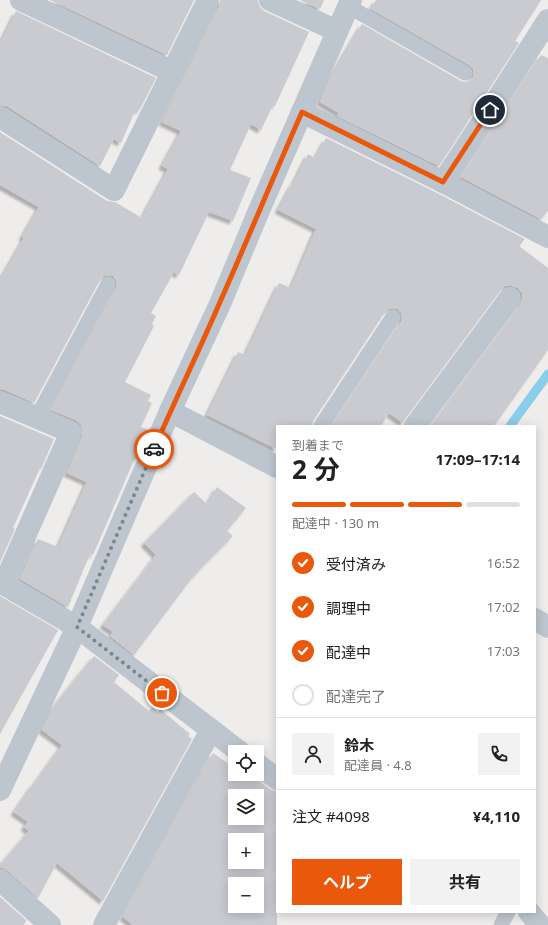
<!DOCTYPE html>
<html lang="ja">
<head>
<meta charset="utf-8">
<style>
	body { margin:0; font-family:"Noto Sans","Noto Sans JP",sans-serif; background:#f2f2f2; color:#222; height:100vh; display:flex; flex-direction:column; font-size:15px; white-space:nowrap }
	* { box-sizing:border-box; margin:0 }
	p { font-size:13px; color:#767676 }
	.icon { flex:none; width:22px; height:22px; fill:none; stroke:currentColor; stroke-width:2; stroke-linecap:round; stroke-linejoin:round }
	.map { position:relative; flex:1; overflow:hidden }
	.panel { position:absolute; left:276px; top:425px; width:260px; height:488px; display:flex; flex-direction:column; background:#fff; border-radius:0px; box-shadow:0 2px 10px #0003 }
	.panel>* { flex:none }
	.buttons { position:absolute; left:228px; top:745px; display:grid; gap:8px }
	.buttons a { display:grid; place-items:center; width:36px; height:36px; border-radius:0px; background:#fff; box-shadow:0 2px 10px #0003; font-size:20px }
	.pin { position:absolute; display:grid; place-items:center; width:34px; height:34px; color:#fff; margin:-17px; border:2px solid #fff; border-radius:50%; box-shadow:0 1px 4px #0007 }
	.courier { position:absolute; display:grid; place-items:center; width:40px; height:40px; margin:-20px; border:3px solid #ea580c; border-radius:50%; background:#fff; color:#222; box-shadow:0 1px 5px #0007 }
	.headline em { font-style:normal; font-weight:700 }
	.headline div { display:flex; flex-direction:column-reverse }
	.headline { display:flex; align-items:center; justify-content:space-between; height:68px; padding:0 16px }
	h1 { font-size:26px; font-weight:700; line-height:30px }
	.bar { display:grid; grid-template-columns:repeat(4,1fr); gap:6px 4px; align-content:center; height:48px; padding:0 16px }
	.bar i { height:5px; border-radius:3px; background:#e0e0e0 }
	.bar .on { background:#ea580c }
	.bar p { grid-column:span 4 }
	.line { display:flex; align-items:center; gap:10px; padding:0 16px; border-top:1px solid #e0e0e0 }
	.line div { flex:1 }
	.round { display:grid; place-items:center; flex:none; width:42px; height:42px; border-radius:0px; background:#f2f2f2 }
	ol { padding:0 16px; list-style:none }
	li { display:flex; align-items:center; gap:12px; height:44px }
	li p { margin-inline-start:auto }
	li .icon { padding:4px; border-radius:50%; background:#ea580c; color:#fff; stroke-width:4 }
	li:last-child { color:#767676 }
	li i { width:22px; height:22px; border:2px solid #e0e0e0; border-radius:50% }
	.cta { display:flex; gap:8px; margin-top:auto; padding:8px 16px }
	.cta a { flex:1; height:46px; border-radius:0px; background:#ea580c; color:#fff; font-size:16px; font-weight:700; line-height:46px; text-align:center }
	.cta a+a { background:#f2f2f2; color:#222 }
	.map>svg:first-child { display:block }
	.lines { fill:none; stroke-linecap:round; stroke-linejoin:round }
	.stream { stroke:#88ceea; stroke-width:9 }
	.building { fill:#c9cbd1; fill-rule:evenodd; filter:url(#shadow) }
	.lane { stroke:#bdc6cf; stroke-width:15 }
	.street { stroke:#bdc6cf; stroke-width:22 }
	.done { stroke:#80858c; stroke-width:4; stroke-dasharray:0 7.2 }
	.route { stroke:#ea580c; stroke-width:5 }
</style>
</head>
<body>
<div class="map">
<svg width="548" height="925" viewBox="0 0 548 925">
	<defs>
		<filter id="shadow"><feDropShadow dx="-3.5" dy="3.5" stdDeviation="1" flood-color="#0004"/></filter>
	</defs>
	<rect width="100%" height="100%" fill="#efecec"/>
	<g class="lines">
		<polyline class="stream" points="510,426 548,374"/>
	</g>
	<g class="building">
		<polygon points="50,0 194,0 167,55"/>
		<polygon points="220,0 258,0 260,7 264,11 309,32 275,106 273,105 261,130 251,124 230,170 251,178 233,221 209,212 179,275 174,272 151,313 156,316 152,324 154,326 125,382 151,395 148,401 152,403 141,427 148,430 135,460 134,460 93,555 90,554 68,607 20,579 38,539 58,547 87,482 67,473 82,437 83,431 81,425 76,420 51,410 116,288 117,283 115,279 113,276 108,275 104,276 100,280 34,403 5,390 0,390 0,280 24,238 22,237 39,207 0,185 0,132 107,201 115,202 142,218 168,169 162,166 181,131 162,122 219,6"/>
		<polygon points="300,0 324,0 320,9"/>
		<polygon points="376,0 541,0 515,41 519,43 439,166 337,116 339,113 320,102 330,78 362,24 461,81 465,82 469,81 473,77 474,73 473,69 469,65 371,9"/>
		<polygon points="16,11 156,78 139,111 136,109 121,143 114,139 100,166 7,106 0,105 0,44"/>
		<polygon points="541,55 548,58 548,211 541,219 461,177"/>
		<polygon points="326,138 437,193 525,239 519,246 548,268 548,350 494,426 431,426 520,305 522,300 522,293 518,288 512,286 505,286 500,291 405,419 403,423 389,413 381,426 332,426 401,322 402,317 401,313 398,309 393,308 389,309 385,312 313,421 312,426 277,426 277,449 207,415 238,352 245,355 279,283 291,288 316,229 278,210 292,184 293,184 308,154 315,158"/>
		<polygon points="0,416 54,439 41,469 40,468 13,528 15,529 0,562"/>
		<polygon points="217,487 246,508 227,531 233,536 200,569 201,569 192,578 134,655 110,636 113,632 103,625 156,555 144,543 194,492 207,504"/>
		<polygon points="0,596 58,630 0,734"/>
		<polygon points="94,656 119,675 114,682 149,711 152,707 158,712 160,709 190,734 188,736 192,739 103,901 57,863 38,898 8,871 3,868 0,868 0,865 29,831 24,827 28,822 14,812 33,784 34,784 62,745 42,730 53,707"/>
		<path d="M213 753 233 767 235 764V774H250L270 789 277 792V925H133L123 917ZM235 796H257V818H235ZM235 840H257V862H235ZM235 884H257V906H235Z"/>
		<polygon points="0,897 26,920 24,925 0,925"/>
	</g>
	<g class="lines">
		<g class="lane">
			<polyline points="348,6 465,73"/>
			<polyline points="37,417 108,284"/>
			<polyline points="321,426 393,317"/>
			<polyline points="501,925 508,912"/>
		</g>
		<g class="street">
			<polyline points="21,0 173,72"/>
			<polyline points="270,0 337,31"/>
			<polyline points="302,112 443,182 548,237"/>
			<polyline points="0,117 114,190 208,0"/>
			<polyline points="443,182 498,98 548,20"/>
			<polyline points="0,402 71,432 4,584"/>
			<polyline points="170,411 277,467"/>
			<polyline points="415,426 510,298"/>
			<polyline points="0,582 77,627 240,752"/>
			<polyline points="535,619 548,627"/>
			<polyline points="257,764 277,779"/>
			<polyline points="0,790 77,627 170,411 220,304 260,208 351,0"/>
			<polyline points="0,880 50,925"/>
			<polyline points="529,912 540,925"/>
			<polyline points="104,925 211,730"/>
		</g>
	</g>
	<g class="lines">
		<polyline class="done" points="154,449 77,627 162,693"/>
		<path class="route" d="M154 449C175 400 199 351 220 302 248 239 274 175 302 112L443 182 490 110"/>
	</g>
</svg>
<div class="buttons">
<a><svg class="icon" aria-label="locate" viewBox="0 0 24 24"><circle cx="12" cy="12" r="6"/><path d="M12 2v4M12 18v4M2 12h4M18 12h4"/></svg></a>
<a><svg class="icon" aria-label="layers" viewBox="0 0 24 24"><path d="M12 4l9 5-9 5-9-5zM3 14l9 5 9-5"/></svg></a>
<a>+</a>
<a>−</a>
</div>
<div class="pin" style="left:162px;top:693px;background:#ea580c"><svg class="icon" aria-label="bag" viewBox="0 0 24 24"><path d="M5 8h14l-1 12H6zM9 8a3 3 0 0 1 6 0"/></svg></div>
<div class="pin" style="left:490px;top:110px;background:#1f2937"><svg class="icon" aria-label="home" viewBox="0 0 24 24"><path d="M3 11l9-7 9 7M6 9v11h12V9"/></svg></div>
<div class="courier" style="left:154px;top:449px"><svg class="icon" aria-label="car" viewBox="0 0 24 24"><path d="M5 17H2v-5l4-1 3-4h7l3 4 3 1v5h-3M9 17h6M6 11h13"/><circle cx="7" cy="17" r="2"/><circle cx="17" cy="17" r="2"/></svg></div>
<section class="panel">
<div class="headline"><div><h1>2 分</h1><p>到着まで</p></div><em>17:09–17:14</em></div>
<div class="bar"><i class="on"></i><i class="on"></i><i class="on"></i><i></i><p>配達中 · 130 m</p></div>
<ol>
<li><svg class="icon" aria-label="check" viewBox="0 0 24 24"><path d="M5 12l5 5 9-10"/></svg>受付済み<p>16:52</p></li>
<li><svg class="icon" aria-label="check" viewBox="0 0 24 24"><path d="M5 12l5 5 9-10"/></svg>調理中<p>17:02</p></li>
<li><svg class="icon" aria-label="check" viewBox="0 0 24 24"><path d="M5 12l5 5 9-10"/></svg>配達中<p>17:03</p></li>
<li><i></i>配達完了</li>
</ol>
<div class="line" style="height:72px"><a class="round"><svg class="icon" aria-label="person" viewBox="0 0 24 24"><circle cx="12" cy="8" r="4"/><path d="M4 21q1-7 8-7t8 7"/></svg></a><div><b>鈴木</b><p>配達員 · 4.8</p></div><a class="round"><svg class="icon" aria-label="phone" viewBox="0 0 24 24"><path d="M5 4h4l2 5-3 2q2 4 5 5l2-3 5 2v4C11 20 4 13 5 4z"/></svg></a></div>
<div class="line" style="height:52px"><div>注文 #4098</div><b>¥4,110</b></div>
<div class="cta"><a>ヘルプ</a><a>共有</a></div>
</section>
</div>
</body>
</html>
